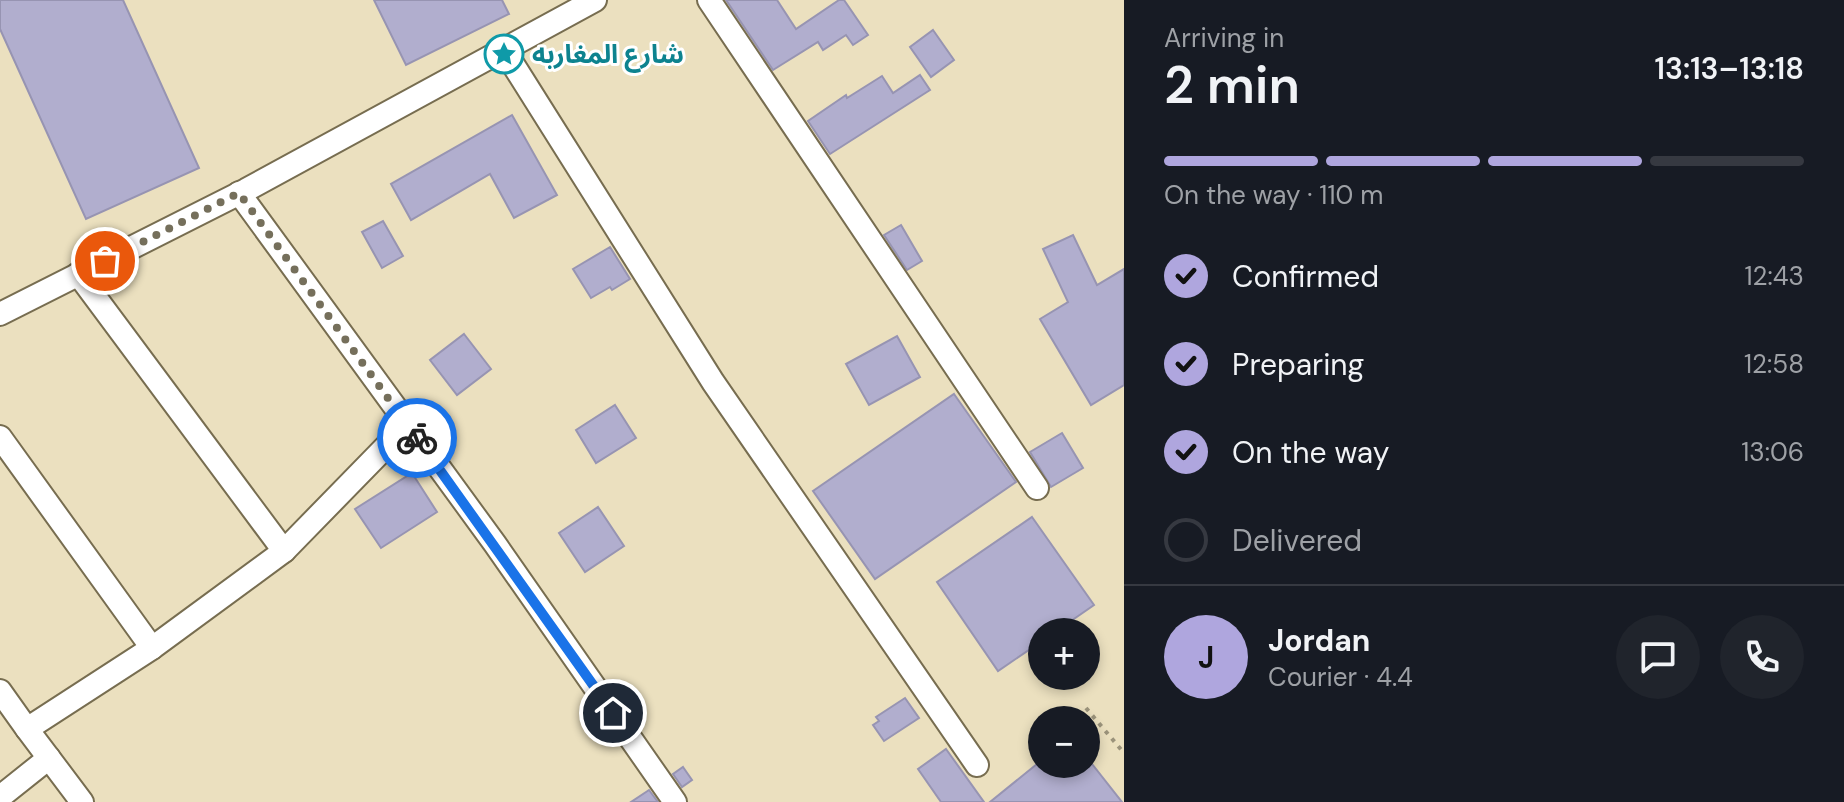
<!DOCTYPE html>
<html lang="en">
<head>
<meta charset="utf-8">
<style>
	body { margin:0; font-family:"DM Sans","Noto Sans Arabic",sans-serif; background:#20242c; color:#f1f3f6; height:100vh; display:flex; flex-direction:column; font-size:30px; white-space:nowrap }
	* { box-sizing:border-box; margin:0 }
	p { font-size:26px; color:#9ea1a6 }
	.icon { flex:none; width:44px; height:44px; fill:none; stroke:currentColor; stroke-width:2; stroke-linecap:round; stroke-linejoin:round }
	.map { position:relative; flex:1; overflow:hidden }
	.side { display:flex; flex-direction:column; background:#171b24; width:720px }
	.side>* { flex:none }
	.tools { position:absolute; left:1028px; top:618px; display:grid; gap:16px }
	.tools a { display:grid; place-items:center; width:72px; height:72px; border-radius:50%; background:#171b24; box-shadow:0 4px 12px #0003; font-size:40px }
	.pin { position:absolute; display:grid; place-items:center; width:68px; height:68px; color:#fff; margin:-34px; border:4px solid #fff; border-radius:50%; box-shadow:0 2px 8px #0007 }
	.courier { position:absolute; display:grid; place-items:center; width:80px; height:80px; margin:-40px; border:6px solid #1a73e8; border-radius:50%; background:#fff; color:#222; box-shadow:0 2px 10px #0007 }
	.head em { font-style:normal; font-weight:600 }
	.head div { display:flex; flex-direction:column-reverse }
	.head { display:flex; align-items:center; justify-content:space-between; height:136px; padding:0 40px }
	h1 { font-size:52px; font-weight:600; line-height:60px }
	.bar { display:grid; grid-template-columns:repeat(4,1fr); gap:12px 8px; align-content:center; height:96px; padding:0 40px }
	.bar i { height:10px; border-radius:6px; background:#363941 }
	.bar .active { background:#afa6de }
	.bar p { grid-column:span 4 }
	.line { display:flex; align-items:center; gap:20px; padding:0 40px; border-top:2px solid #363941 }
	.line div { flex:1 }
	.round { display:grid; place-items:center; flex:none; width:84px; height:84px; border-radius:42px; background:#20242c }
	ol { padding:0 40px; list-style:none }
	li { display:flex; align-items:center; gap:24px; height:88px }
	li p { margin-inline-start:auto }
	li .icon { padding:8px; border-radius:50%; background:#afa6de; color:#111; stroke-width:4 }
	li:last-child { color:#9ea1a6 }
	li i { width:44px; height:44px; border:4px solid #363941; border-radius:50% }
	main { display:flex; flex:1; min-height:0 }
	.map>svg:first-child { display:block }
	.building { fill:#b1aece; stroke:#9794b2; stroke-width:2 }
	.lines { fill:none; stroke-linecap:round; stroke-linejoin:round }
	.minor-casing { stroke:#776d50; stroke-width:26 }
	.path { stroke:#9b937b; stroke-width:4; stroke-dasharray:4 6; stroke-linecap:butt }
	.minor { stroke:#fff; stroke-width:22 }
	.done { stroke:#756f5b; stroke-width:8; stroke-dasharray:0 14.4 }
	.route { stroke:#1a73e8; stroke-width:10 }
	.labels { text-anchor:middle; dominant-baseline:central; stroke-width:6; stroke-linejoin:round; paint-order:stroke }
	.culture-label { font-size:26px; font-weight:bold; fill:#0d838f; stroke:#fff; text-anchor:start }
</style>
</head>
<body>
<main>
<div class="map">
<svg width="1124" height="802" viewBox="0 0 1124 802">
	<rect width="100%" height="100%" fill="#ebe0bf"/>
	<g class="building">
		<polygon points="0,0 123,0 199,168 86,219 0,29"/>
		<polygon points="374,0 502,0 509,14 406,65"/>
		<polygon points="726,0 777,0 796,29 839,0 844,0 868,35 853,45 846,35 823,50 818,42 773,70"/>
		<polygon points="933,30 954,60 931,77 910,47"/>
		<polygon points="920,75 930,90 830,154 808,121 846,95 847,98 882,76 893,93"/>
		<polygon points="512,115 557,195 514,218 490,174 411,220 391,184"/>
		<polygon points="383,221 403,256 382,268 362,232"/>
		<polygon points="901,225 922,261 907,270 884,235"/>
		<polygon points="1073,235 1097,285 1124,269 1124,385 1091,405 1040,319 1068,302 1043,249"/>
		<polygon points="610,247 630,279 612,290 610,287 591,298 573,269"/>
		<polygon points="464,334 491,369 457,395 430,360"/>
		<polygon points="897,336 920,377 869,405 846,364"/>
		<polygon points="954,394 1016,482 875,579 813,491"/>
		<polygon points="615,405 636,438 596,463 576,430"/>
		<polygon points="1062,433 1083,468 1051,487 1030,452"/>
		<polygon points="412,473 437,512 381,548 355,509"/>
		<polygon points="598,507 624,546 585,572 559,533"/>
		<polygon points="1032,517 1094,605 1055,632 1042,632 1042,641 998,671 937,582"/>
		<polygon points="905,698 919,718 884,741 873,725 879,721 876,717"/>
		<polygon points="946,749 984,802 941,802 918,769"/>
		<polygon points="1037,764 1092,764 1122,802 990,802"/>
		<polygon points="683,767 692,780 682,787 673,774"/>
		<polygon points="649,790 658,802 631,802"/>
	</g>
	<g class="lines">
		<defs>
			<g id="minor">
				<polyline points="709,0 1037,488"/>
				<polyline points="504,50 713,382 977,765"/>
				<polyline points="239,193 495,544 675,802"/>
				<polyline points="78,274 284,551"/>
				<polyline points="0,314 246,190 595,0"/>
				<polyline points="0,437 152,648"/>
				<polyline points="0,691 27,729 152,648 284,551 407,425"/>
				<polyline points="27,729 82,802"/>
				<polyline points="0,797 49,758"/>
			</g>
		</defs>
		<use href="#minor" class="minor-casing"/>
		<polyline class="path" points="1086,708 1124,753"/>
		<use href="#minor" class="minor"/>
	</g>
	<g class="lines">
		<polyline class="done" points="105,261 239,193 417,438"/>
		<polyline class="route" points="417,438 613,713"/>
	</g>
	<defs>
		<symbol id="sight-ring" viewBox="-11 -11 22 22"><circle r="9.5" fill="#fff" stroke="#0f9aa8" stroke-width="1.5"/><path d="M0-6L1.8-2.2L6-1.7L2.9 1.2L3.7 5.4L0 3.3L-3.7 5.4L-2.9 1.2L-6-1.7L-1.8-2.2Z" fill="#0f9aa8"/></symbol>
	</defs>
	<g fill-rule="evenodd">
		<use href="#sight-ring" x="482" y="32" width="44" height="44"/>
	</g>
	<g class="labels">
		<g class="culture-label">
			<text x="532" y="54">شارع المغاربه</text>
		</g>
	</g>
</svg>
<div class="tools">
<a>+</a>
<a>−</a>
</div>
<div class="pin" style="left:105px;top:261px;background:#ea580c"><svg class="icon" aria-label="bag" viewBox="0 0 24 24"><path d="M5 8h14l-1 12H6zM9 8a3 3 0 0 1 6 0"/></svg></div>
<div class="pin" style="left:613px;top:713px;background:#1f2937"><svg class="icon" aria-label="home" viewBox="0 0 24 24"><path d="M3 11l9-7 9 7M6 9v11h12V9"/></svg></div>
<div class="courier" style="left:417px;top:438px"><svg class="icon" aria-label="bike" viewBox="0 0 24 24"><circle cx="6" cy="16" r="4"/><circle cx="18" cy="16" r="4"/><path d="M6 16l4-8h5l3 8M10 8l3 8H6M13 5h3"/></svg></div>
</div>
<section class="side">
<div class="head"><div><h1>2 min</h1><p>Arriving in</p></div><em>13:13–13:18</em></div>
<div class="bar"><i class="active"></i><i class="active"></i><i class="active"></i><i></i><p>On the way · 110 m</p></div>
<ol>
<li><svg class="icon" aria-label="check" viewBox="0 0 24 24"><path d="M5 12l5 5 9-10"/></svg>Confirmed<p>12:43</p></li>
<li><svg class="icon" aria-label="check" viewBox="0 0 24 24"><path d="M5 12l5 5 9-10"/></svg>Preparing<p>12:58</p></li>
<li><svg class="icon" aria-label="check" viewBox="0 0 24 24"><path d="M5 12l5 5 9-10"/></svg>On the way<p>13:06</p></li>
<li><i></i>Delivered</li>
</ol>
<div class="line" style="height:144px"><b class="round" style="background:#afa6de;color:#111">J</b><div><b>Jordan</b><p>Courier · 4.4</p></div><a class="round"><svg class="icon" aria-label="chat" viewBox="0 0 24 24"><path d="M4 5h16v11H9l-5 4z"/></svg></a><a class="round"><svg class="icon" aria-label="phone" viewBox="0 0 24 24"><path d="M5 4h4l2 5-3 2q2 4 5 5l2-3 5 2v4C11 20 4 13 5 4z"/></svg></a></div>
</section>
</main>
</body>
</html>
